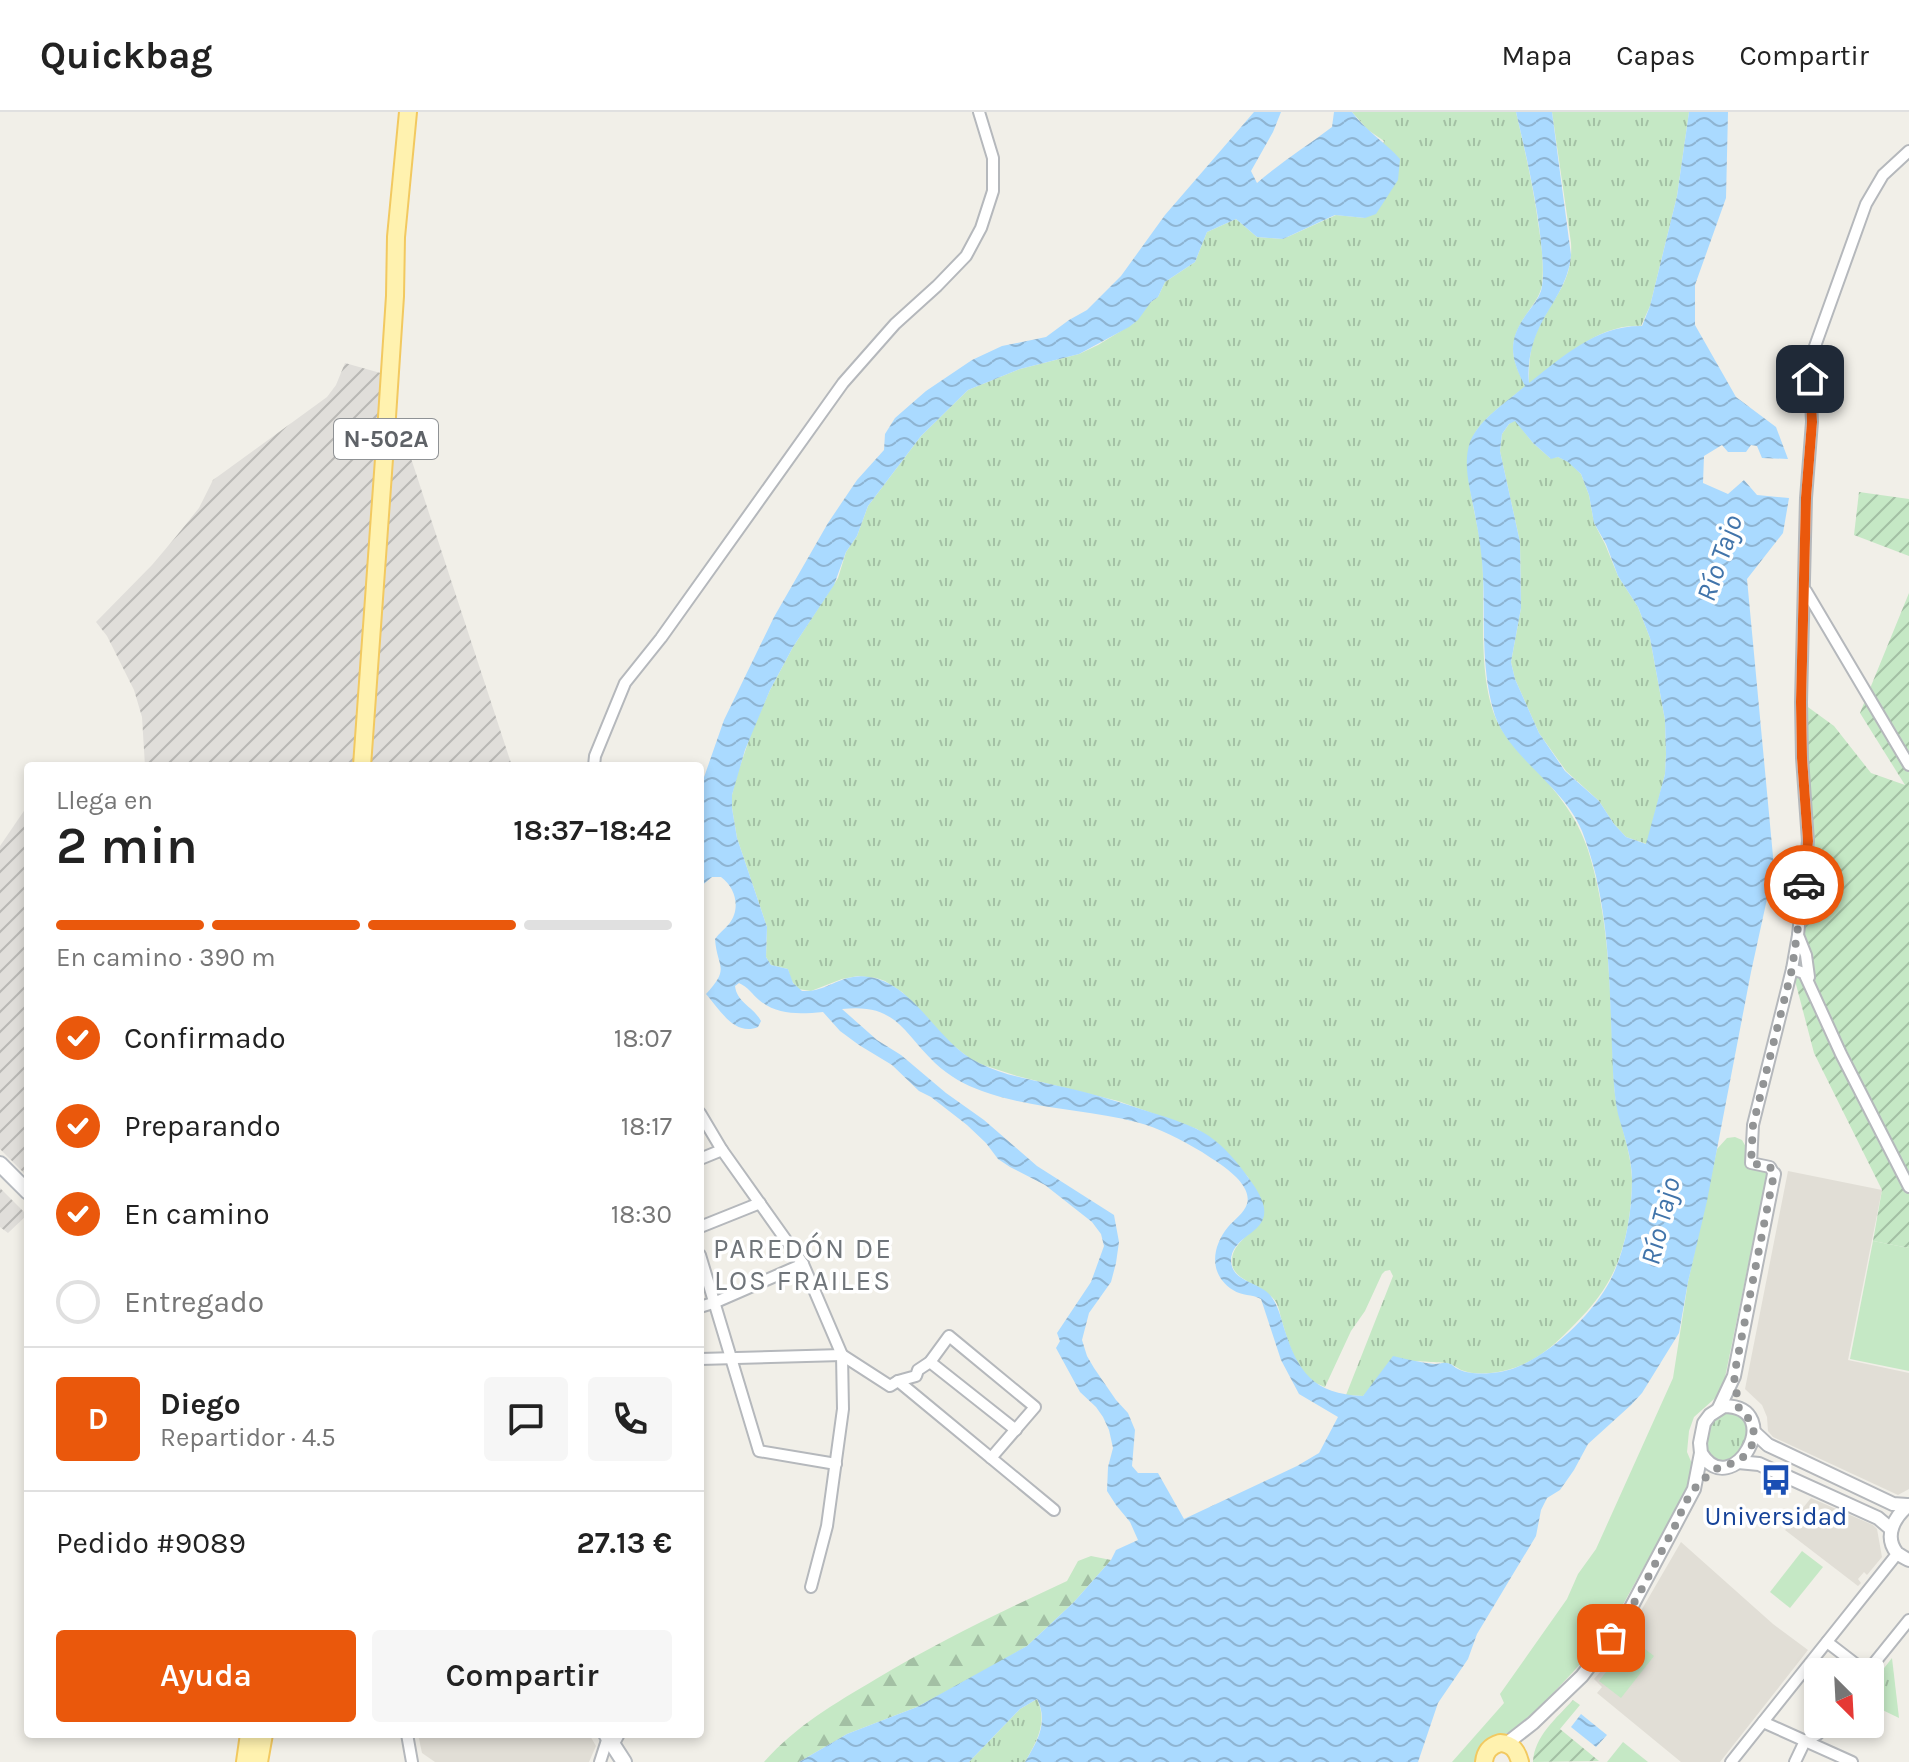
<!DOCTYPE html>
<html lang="es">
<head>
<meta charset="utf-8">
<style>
	body { margin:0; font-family:Karla,sans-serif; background:#f6f6f6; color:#222; height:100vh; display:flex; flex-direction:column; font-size:30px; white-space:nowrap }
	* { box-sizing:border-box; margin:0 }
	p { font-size:26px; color:#767676 }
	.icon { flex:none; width:44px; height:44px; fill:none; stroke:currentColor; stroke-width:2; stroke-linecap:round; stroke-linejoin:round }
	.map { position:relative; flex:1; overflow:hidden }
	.panel { position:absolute; left:24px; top:650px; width:680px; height:976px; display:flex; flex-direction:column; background:#fff; border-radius:8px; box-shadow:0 4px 12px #0003 }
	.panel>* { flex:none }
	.needle { width:52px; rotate:156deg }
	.controls { position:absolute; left:1804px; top:1546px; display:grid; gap:16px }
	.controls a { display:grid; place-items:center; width:80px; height:80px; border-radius:8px; background:#fff; box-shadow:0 4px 12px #0003; font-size:40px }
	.pin { position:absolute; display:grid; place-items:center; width:68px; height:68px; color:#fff; margin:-34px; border-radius:16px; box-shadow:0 4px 12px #0006 }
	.courier { position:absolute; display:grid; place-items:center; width:80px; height:80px; margin:-40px; border:6px solid #ea580c; border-radius:50%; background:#fff; color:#222; box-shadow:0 2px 10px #0007 }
	.headline em { font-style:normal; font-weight:600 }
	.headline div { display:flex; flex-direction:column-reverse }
	.headline { display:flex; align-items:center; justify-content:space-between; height:136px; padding:0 32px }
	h1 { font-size:52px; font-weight:600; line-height:60px }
	.bar { display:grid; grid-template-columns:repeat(4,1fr); gap:12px 8px; align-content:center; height:96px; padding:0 32px }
	.bar i { height:10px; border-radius:6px; background:#e0e0e0 }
	.bar .active { background:#ea580c }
	.bar p { grid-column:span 4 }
	.line { display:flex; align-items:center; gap:20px; padding:0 32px; border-top:2px solid #e0e0e0 }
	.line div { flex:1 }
	.round { display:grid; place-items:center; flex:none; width:84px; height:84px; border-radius:8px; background:#f6f6f6 }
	ol { padding:0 32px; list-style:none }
	li { display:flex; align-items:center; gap:24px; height:88px }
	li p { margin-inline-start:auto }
	li .icon { padding:8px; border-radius:50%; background:#ea580c; color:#fff; stroke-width:4 }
	li:last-child { color:#767676 }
	li i { width:44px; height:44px; border:4px solid #e0e0e0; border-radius:50% }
	.cta { display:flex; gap:16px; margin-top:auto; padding:16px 32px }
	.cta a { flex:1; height:92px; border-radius:8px; background:#ea580c; color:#fff; font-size:32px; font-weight:600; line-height:92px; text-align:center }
	.cta a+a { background:#f6f6f6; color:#222 }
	header { display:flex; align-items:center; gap:48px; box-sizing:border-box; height:112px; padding:0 40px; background:#fff; border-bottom:2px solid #e0e0e0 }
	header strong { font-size:38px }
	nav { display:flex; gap:44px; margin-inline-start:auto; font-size:28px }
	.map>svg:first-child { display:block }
	.industrial { fill:url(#industrial-furrows) }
	.education { fill:#e1ded6 }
	.grass { fill:url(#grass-tufts) }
	.forest { fill:url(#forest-firs) }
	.park { fill:#c5e8c5 }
	.garden { fill:url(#garden-furrows) }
	.water { fill:url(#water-waves); fill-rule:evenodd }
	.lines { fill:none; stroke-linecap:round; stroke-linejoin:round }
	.minor-casing { stroke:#b5b8bc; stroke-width:14 }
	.tertiary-casing { stroke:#b5b8bc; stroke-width:16 }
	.secondary-casing { stroke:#b6babf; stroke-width:18 }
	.primary-casing { stroke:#f2c960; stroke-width:20 }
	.minor { stroke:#fff; stroke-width:10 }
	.tertiary { stroke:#fff; stroke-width:12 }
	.secondary { stroke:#fff; stroke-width:14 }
	.primary { stroke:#fff2af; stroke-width:16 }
	.done { stroke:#929495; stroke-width:8; stroke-dasharray:0 14.4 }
	.route { stroke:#ea580c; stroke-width:10 }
	.labels { text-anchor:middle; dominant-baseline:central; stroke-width:7; stroke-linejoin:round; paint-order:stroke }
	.shield { fill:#fff; stroke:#8f9295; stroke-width:2 }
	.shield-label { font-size:24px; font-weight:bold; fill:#5f6368 }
	.transit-label { font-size:26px; fill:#164399; stroke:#fff }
	.water-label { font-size:28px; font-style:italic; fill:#4174aa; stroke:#fff }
	.neighbourhood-label { font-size:28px; letter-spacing:2px; fill:#70757a; stroke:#fff }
</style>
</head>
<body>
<header>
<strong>Quickbag</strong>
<nav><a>Mapa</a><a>Capas</a><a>Compartir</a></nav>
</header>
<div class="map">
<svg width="1909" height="1650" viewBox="0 0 1909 1650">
	<defs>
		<pattern id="industrial-furrows" width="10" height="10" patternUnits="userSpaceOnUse" patternTransform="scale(2)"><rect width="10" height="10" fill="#e0deda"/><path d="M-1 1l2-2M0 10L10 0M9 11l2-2" fill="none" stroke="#b9b8b5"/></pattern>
		<pattern id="grass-tufts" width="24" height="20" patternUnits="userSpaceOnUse" patternTransform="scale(2)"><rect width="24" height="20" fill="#c5e8c5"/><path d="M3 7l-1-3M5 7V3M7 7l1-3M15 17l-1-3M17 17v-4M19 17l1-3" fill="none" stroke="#a3c0a4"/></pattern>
		<pattern id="forest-firs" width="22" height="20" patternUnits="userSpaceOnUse" patternTransform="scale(2)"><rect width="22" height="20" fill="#c5e8c5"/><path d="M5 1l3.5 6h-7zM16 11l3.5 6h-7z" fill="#a3c0a4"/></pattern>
		<pattern id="garden-furrows" width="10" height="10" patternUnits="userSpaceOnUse" patternTransform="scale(2)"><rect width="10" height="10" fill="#c5e8c5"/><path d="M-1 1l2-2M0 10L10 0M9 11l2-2" fill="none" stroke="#a3c0a4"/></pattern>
		<pattern id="water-waves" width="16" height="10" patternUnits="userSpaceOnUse" patternTransform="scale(2)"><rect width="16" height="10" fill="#aadaff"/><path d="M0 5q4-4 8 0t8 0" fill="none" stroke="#8eb4d2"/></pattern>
	</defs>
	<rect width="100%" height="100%" fill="#f1efe8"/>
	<g class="industrial">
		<polygon points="345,251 384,262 359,610 353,654 145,654 142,605 134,578 107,524 96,510 152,453 174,427 199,396 213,368 327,285 336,273"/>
		<polygon points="394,322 405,328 512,654 371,654"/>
		<polygon points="28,693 28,1065 0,1037 0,734"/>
		<polygon points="0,1076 27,1103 8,1121 0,1115"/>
	</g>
	<g class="education">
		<polygon points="1788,1059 1882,1078 1848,1248 1909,1261 1909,1377 1898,1383 1773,1325 1768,1319 1767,1305 1762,1293 1745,1277"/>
		<polygon points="1811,1386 1873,1413 1877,1417 1882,1445 1867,1463 1864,1460 1858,1467 1861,1471 1858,1474 1785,1418"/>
		<polygon points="1681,1430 1773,1512 1808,1538 1720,1650 1681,1650 1597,1581 1602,1575 1594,1567 1607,1552 1624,1528"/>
		<polygon points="418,1622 589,1622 596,1634 589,1650 435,1650 422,1641"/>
	</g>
	<g class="grass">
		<path d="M1352 0H1516C1525 39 1534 77 1539 117 1542 135 1544 154 1542 173 1540 184 1534 191 1528 200 1508 228 1509 245 1526 274 1509 288 1477 309 1471 330 1461 360 1479 411 1482 443 1486 493 1476 566 1498 611 1506 627 1520 640 1532 653 1556 679 1577 704 1588 738 1612 814 1610 894 1614 972 1616 1005 1631 1034 1632 1067 1632 1101 1625 1143 1607 1172 1596 1191 1580 1207 1564 1223 1547 1240 1527 1254 1503 1259 1490 1262 1473 1263 1461 1258 1457 1256 1454 1253 1450 1252 1446 1250 1422 1250 1414 1249L1363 1284 1346 1283 1393 1164 1390 1158 1385 1159 1382 1162 1365 1199 1351 1219 1325 1275C1320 1273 1312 1270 1308 1266 1297 1255 1288 1230 1284 1216 1281 1208 1280 1199 1277 1192 1266 1171 1228 1170 1232 1146 1235 1127 1259 1119 1264 1101L1248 1065 1218 1032 1197 1017 1118 989 1017 964 980 952 969 946 949 930 902 880 885 869 876 866 858 864 842 867 811 879 798 877 791 868 788 857 771 853 766 845 767 815 737 726 732 696V683L737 663 752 619 770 578 793 535 838 466 846 440 857 424 868 394 921 324 968 278 1020 257 1079 242 1098 233 1134 211 1151 190 1158 185 1165 170 1195 150 1207 120 1236 107 1257 125 1283 127 1336 103 1365 106 1384 29 1368 18Z"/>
		<path d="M1552 0H1689L1677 84 1650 194 1641 214C1600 211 1560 248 1529 272 1529 256 1529 242 1534 227 1547 190 1574 174 1571 131Z"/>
		<polygon points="1515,308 1533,331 1550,346 1558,345 1569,350 1581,362 1589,383 1594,411 1605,432 1618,464 1638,495 1650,526 1665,608 1666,642 1665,662 1647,732 1626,725 1614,712 1599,689 1566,659 1539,621 1515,567 1511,550 1521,496 1520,430 1500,339 1502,322 1509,312"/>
		<path d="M1722 1298 1736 1299C1737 1300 1744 1308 1745 1309 1756 1329 1736 1346 1720 1351L1703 1335 1709 1311Z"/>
		<polygon points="1892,1546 1899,1606 1870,1592 1870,1574"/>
		<path d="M1037 1587C1048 1610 1037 1629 1025 1650H969L1020 1597Z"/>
	</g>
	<path class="forest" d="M1091 1444 1111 1448 1074 1490 1027 1534 990 1556 917 1595 847 1622 799 1650H764C797 1613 834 1592 876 1567 938 1530 1002 1499 1067 1469L1078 1449Z"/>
	<g class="park">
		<polygon points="1735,1025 1742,1028 1750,1042 1769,1052 1722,1280 1694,1305 1689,1319 1687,1340 1695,1359 1694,1365 1616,1505 1601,1528 1573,1560 1537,1598 1514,1617 1495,1628 1480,1650 1452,1650 1504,1591 1500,1582 1567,1487 1578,1462 1596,1437 1673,1266 1688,1170 1717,1037 1727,1026"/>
		<polygon points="1873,1129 1909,1136 1909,1259 1850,1247"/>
		<polygon points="1802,1439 1823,1455 1790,1496 1770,1480"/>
		<polygon points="1632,1527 1654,1544 1621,1586 1599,1569"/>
		<polygon points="1623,1630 1648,1650 1607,1650"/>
	</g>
	<g class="garden">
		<polygon points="1859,380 1909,387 1909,444 1854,423"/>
		<polygon points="1909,481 1909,1136 1873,1129 1882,1078 1814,941 1792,857 1808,729 1801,590 1834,614 1871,661 1905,673 1860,601"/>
		<path d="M1573 1588 1580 1593 1560 1617 1599 1649 1533 1650C1534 1624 1557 1606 1573 1588Z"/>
	</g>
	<g class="water">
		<path d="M1254 0H1281L1273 20 1251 59 1257 71C1280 51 1307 34 1332 15L1334 0H1352C1365 18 1385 30 1400 47L1398 68 1376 102 1365 106 1335 103 1283 127 1257 125 1236 107 1207 120 1195 150 1165 170 1158 185 1151 190 1138 208 1129 215 1079 242 1020 257 968 278 921 324 868 394 857 424 846 440 834 473 793 535 770 578 745 638 732 683V696L737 726 767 815 766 845 771 853 788 857 793 871 802 879C830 881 843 856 878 867 919 880 939 932 979 951 1002 963 1029 967 1054 973 1088 980 1120 990 1153 1001 1172 1007 1192 1013 1209 1024 1225 1035 1239 1052 1250 1068 1291 1123 1231 1116 1231 1149 1232 1170 1259 1170 1270 1183 1278 1193 1280 1203 1284 1216 1298 1260 1313 1282 1363 1284L1393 1244C1407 1247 1421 1251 1435 1252 1439 1252 1443 1250 1447 1251 1453 1252 1452 1254 1458 1257 1470 1263 1487 1262 1500 1260 1541 1253 1591 1205 1610 1169 1625 1140 1632 1101 1632 1068 1632 1045 1624 1024 1618 1002 1615 989 1614 974 1613 960 1609 879 1612 796 1582 719 1563 672 1504 643 1493 597 1481 553 1485 508 1483 463 1482 443 1479 423 1475 403 1471 380 1462 353 1470 330 1479 307 1507 290 1525 274 1510 245 1507 228 1528 200 1533 193 1538 187 1541 179 1544 167 1543 153 1542 141 1538 94 1527 47 1516 0H1552L1571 143C1569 168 1555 187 1543 208 1532 228 1527 249 1529 271 1562 245 1597 213 1642 214L1650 194 1677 84 1689 0H1728L1726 86 1695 173V213L1736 285 1776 315 1788 347 1762 346 1757 334 1751 333 1746 340H1728L1722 333 1704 344 1703 371 1728 382 1744 368 1757 383 1789 386 1783 421 1747 467 1774 755 1751 860 1707 1089 1688 1170 1679 1221 1642 1281 1631 1293 1588 1332 1574 1358 1560 1378 1547 1386 1541 1398 1536 1424 1477 1522 1468 1547 1438 1591 1418 1650H1025C1037 1630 1049 1610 1037 1587L1020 1597 969 1650H799L847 1622 917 1595 1027 1534 1074 1490 1111 1448 1116 1438 1138 1428 1130 1410 1116 1393 1107 1379 1108 1355 1113 1336 1109 1318 1103 1305 1096 1295 1080 1280 1056 1236 1060 1229 1057 1221 1091 1170 1104 1134 1101 1122 1092 1110 1045 1073 1010 1055 998 1047 986 1031 967 1013 931 985 919 979 892 953 859 933 840 919 823 900C801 902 778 904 759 888 752 882 748 875 739 871L735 874C737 891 754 895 761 909L758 915C735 925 719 897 706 882 731 855 717 856 715 827 719 821 724 818 729 812 741 797 736 776 721 765H712L700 775V682L702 671 724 608 774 505 828 411 857 368 884 338 885 322 895 306 926 279 972 248 1002 234 1046 225 1069 208 1087 198 1121 164 1165 103ZM1515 309 1533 331 1551 347 1558 345 1568 350 1581 362 1589 383 1594 411 1606 432 1618 464 1638 495 1650 526 1665 608 1666 642 1665 662 1646 732 1626 725 1614 712 1599 689 1565 659 1539 621 1515 567 1511 550 1521 496 1520 430 1500 339 1502 322 1509 312ZM842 897C896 891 902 919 935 951 949 964 965 973 982 979 1031 997 1086 997 1136 1010 1160 1016 1181 1028 1202 1040 1214 1048 1226 1055 1236 1065 1243 1072 1250 1082 1247 1092 1244 1101 1234 1108 1228 1115 1211 1136 1209 1163 1233 1178 1242 1184 1252 1182 1261 1187L1281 1248 1299 1282 1338 1305 1319 1341 1297 1354 1184 1407 1158 1361H1138L1132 1354 1135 1318 1128 1301 1116 1288 1094 1256 1087 1244 1082 1228 1089 1201 1111 1170 1116 1151 1119 1130 1114 1103 1037 1054 984 1008 946 981 901 943 877 928Z"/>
		<polygon points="1581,1602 1607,1623 1596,1635 1571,1615"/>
	</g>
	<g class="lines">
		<defs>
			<g id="minor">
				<polyline points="1806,479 1909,653"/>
				<polyline points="594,654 595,644 625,571 661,526 843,271 895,212 937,174 966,144 981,116 993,79 993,46 979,0"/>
				<polyline points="1798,823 1806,843 1809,865"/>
				<polyline points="1792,857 1804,861 1841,942 1909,1075"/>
				<polyline points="700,1001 722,1038 803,1152 842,1243 843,1297 827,1414 811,1475"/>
				<polyline points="700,1047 722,1038"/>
				<polyline points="1774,1062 1770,1055 1751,1051 1753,1013 1792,857 1798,823 1808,729 1802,646 1801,590 1806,386 1812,310 1810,267 1814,237 1866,92 1883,63 1909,39"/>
				<polyline points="700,1115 760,1091"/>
				<polyline points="700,1143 759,1339 836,1352"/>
				<polyline points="700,1195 716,1190 803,1152"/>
				<polyline points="842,1243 890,1274 898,1269 916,1264 918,1258 930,1250 949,1224 1035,1295 991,1346"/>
				<polyline points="700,1247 842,1243"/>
				<polyline points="930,1250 1016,1318"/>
				<polyline points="898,1269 1054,1398"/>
				<polyline points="1827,1530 1866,1560"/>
				<polyline points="1867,1560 1909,1508"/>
				<polyline points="1763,1610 1852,1650"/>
				<polyline points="407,1622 412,1650"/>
				<polyline points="613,1633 619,1622"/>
				<polyline points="600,1650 608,1625"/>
				<polyline points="1731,1650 1897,1442"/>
				<polyline points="1795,1650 1805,1629 1818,1622 1826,1612"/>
			</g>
			<g id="tertiary">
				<polyline points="1719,1296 1734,1264 1774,1062"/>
				<polyline points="1754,1320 1768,1333 1893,1392 1907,1393"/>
				<polyline points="1738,1350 1759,1352 1878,1406 1891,1417"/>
				<path d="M1909 1393C1895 1404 1883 1424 1897 1441 1898 1442 1908 1448 1909 1448"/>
				<path d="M1506 1632 1533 1611 1582 1564 1625 1507 1694 1377 1701 1341 1700 1331 1704 1311 1710 1303 1724 1294C1788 1295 1732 1392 1701 1341"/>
			</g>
			<g id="secondary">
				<polyline points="0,1052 28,1080"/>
				<polyline points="606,1622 624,1650"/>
			</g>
			<g id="primary">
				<polyline points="362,654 387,305 395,184 396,125 408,0"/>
				<polyline points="245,1650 249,1622"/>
				<polyline points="259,1650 264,1622"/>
				<path d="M1484 1650C1485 1640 1490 1634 1500 1631 1512 1632 1517 1638 1520 1650"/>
			</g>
		</defs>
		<use href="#minor" class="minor-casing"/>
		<use href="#tertiary" class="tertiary-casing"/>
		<use href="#secondary" class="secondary-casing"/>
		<use href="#primary" class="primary-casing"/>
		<use href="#minor" class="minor"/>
		<use href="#tertiary" class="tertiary"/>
		<use href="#secondary" class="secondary"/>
		<use href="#primary" class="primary"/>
	</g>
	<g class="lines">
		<path class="done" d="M1611 1526C1636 1493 1653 1454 1673 1418 1680 1404 1686 1385 1697 1374 1703 1368 1713 1357 1721 1355 1734 1351 1744 1348 1751 1335 1758 1320 1751 1306 1739 1297L1734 1264 1774 1062 1770 1055 1751 1051 1753 1013 1792 857 1804 773"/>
		<polyline class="route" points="1804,773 1808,729 1802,646 1801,590 1806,386 1812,310 1810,267"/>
	</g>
	<defs>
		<symbol id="bus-bare" viewBox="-9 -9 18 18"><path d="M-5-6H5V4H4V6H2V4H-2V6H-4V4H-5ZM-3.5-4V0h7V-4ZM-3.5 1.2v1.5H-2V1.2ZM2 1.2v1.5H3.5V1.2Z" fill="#1a4fb4" stroke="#fff" stroke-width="2.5" paint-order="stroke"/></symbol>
	</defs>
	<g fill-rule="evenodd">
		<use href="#bus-bare" x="1754" y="1346" width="44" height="44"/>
	</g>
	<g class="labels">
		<rect class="shield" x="334" y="307" width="104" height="40" rx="6"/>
		<g class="shield-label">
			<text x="386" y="327">N-502A</text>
		</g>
		<g class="transit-label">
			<text x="1776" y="1404">Universidad</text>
		</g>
		<g class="water-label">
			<text transform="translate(1719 446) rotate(-71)">Río Tajo</text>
			<text transform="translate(1660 1109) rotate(-76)">Río Tajo</text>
		</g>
		<g class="neighbourhood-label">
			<text x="803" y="1136">PAREDÓN DE<tspan x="803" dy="32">LOS FRAILES</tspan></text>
		</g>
	</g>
</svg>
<div class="controls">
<a><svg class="needle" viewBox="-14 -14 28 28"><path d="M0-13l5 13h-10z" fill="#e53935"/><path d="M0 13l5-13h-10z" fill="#767676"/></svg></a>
</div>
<div class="pin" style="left:1611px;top:1526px;background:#ea580c"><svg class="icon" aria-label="bag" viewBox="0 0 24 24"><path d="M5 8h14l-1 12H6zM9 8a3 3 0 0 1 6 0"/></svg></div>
<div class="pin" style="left:1810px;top:267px;background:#1f2937"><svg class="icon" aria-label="home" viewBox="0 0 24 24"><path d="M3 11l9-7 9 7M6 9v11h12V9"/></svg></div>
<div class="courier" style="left:1804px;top:773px"><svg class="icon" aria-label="car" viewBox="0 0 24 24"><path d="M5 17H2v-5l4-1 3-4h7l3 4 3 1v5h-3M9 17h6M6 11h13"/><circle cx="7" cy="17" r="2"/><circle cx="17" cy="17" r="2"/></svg></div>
<section class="panel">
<div class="headline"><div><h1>2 min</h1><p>Llega en</p></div><em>18:37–18:42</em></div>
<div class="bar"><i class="active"></i><i class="active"></i><i class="active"></i><i></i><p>En camino · 390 m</p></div>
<ol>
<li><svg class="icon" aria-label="check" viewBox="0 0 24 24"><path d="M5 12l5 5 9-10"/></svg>Confirmado<p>18:07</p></li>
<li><svg class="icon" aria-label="check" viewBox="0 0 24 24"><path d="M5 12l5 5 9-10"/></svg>Preparando<p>18:17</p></li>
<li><svg class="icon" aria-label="check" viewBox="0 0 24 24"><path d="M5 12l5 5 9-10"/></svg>En camino<p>18:30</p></li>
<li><i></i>Entregado</li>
</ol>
<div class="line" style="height:144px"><b class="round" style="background:#ea580c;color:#fff">D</b><div><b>Diego</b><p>Repartidor · 4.5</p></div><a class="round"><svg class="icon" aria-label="chat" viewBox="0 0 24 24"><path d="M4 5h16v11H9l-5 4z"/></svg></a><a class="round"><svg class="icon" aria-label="phone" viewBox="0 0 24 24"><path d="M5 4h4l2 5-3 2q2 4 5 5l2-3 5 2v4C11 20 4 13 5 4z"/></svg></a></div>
<div class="line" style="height:104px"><div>Pedido #9089</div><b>27.13 €</b></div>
<div class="cta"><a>Ayuda</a><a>Compartir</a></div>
</section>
</div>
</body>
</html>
